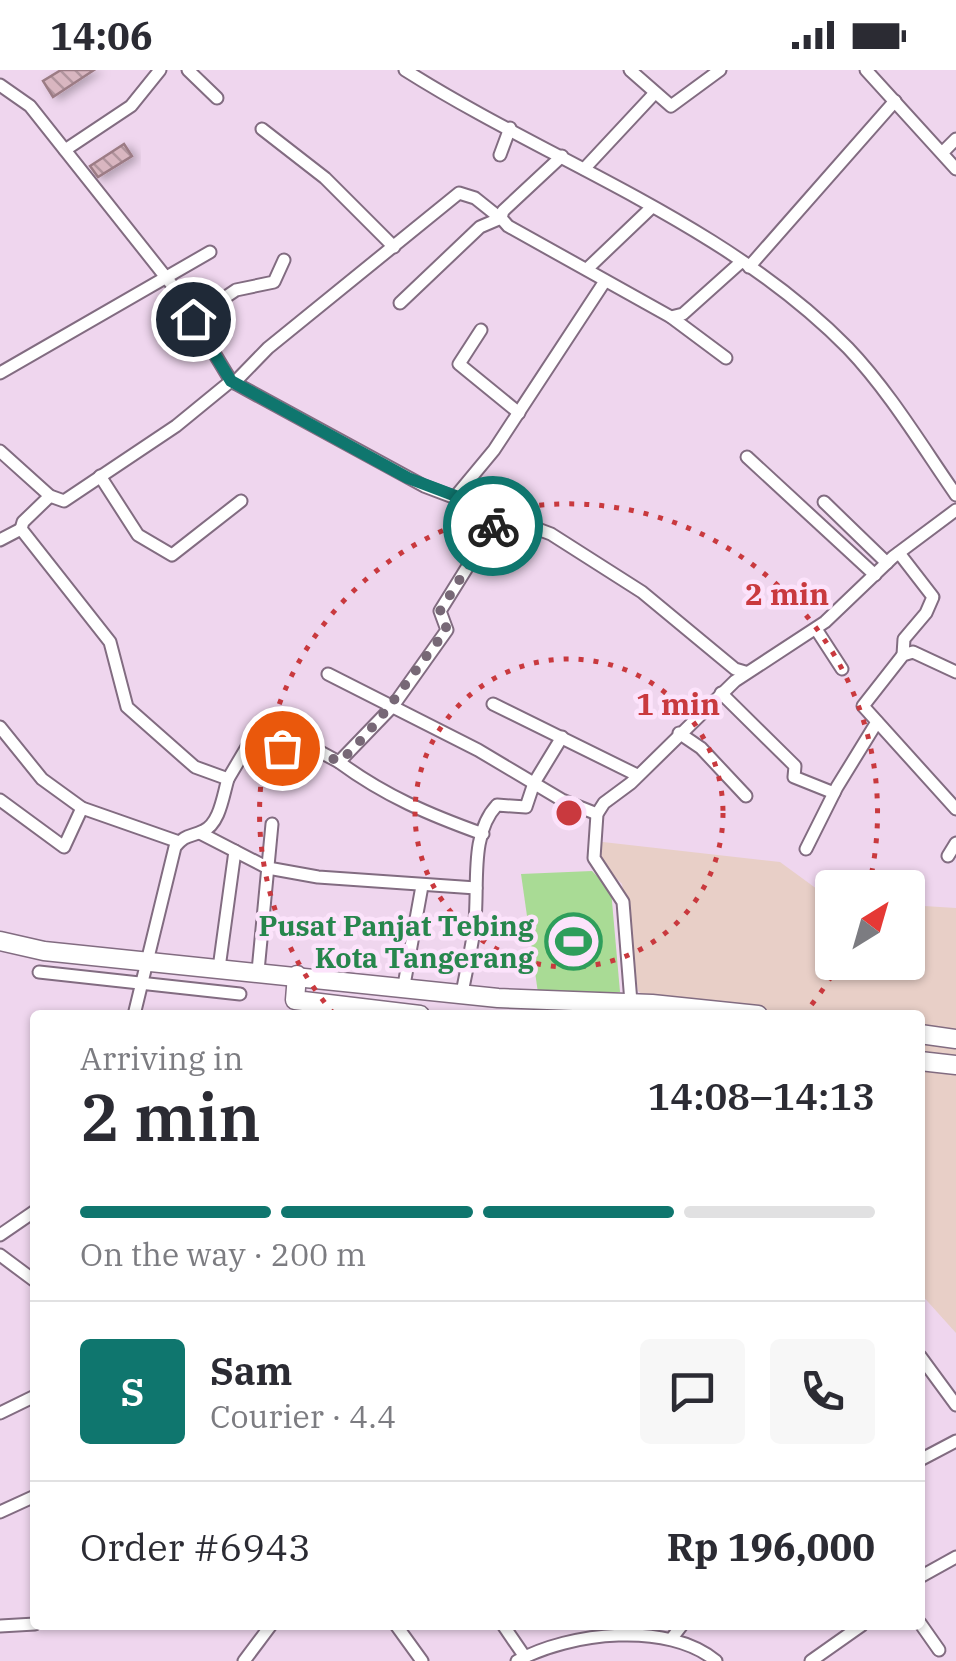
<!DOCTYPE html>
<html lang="en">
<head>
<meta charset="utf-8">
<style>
	body { margin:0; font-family:"IBM Plex Serif",serif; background:#f7f7f7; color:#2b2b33; height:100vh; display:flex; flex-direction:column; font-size:38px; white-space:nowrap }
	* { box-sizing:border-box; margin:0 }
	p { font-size:32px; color:#7c7c81 }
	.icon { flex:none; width:55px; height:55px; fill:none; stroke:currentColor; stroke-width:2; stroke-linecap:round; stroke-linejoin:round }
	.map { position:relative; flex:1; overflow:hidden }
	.panel { position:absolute; left:30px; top:940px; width:895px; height:620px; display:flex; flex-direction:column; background:#fff; border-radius:10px; box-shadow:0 2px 8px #0004 }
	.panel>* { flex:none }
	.needle { width:65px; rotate:37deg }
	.buttons { position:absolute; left:815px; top:800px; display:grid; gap:20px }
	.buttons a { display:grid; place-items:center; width:110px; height:110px; border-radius:10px; background:#fff; box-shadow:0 2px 8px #0004; font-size:50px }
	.pin { position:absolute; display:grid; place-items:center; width:85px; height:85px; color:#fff; margin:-42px; border:5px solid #fff; border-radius:50%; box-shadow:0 2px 10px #0007 }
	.courier { position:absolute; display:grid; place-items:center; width:100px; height:100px; margin:-50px; border:8px solid #0f766e; border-radius:50%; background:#fff; color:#222; box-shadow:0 2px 12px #0007 }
	.head em { font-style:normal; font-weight:600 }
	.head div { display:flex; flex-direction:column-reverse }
	.head { display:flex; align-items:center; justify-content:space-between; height:170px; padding:0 50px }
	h1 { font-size:65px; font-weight:600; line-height:75px }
	.bar { display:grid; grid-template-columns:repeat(4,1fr); gap:15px 10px; align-content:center; height:120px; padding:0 50px }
	.bar i { height:12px; border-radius:8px; background:#e1e1e2 }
	.bar .on { background:#0f766e }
	.bar p { grid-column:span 4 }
	.line { display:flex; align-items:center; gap:25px; padding:0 50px; border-top:2px solid #e1e1e2 }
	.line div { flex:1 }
	.round { display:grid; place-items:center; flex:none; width:105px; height:105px; border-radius:10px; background:#f7f7f7 }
	.status { display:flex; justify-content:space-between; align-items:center; height:70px; padding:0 50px; background:#fff; direction:ltr }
	.status svg { height:28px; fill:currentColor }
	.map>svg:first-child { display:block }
	.commercial { fill:#e8cfc7 }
	.garden { fill:#a9db95 }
	.building { fill:url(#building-back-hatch); stroke:#9c7c85; stroke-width:2.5; filter:url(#shadow) }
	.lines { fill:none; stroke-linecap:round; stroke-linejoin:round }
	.street-casing { stroke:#826c81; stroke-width:15 }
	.secondary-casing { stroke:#826c81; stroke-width:21 }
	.street { stroke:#fff; stroke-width:11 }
	.secondary { stroke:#fff; stroke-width:18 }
	.done { stroke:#776876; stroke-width:10; stroke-dasharray:0 18 }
	.route { stroke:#0f766e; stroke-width:12 }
	.ring { fill:none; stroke:#c9393e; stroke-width:5; stroke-dasharray:5 10 }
	.labels { text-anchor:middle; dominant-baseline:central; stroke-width:9; stroke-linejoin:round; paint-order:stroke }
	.leisure-label { font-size:28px; font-weight:bold; fill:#27864d; stroke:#fce3fb; text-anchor:end }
	.centre { fill:#c9393e; stroke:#fce3fb; stroke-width:5 }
	.ring-label { font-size:30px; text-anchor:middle; font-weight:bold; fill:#c9393e; stroke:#fce3fb; stroke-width:9; stroke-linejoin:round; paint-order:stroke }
</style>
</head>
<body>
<div class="status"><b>14:06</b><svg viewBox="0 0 49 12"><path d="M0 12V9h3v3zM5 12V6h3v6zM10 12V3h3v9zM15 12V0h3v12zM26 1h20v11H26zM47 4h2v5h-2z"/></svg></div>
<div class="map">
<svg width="956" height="1591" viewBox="0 0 956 1591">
	<defs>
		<pattern id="building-back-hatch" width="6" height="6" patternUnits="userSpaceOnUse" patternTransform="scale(2.5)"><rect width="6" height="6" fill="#d9b6c0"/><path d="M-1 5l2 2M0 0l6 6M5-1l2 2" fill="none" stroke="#b1949d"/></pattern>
		<filter id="shadow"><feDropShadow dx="5.5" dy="3" stdDeviation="5" flood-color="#0004"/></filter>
	</defs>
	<rect width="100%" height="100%" fill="#efd6ee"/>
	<polygon class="commercial" points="594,771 780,792 832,830 832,892 908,892 908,835 956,838 956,1263 920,1223 920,945 792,945 651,931 638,921 622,814 600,792"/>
	<polygon class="garden" points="592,801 611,820 620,922 576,926 538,923 521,804"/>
	<g class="building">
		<polygon points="61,0 94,0 53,27 43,11"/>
		<polygon points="124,74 132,86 98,107 90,96"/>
	</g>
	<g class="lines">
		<defs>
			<g id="street">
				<polyline points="188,0 217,28"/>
				<path d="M405 0C552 93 724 152 848 278 889 321 922 376 956 425"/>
				<polyline points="630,0 671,36 720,0"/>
				<polyline points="866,0 956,99"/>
				<polyline points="0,15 30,36 176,220 231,311 424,416 551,464 642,522 735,599 745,602"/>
				<polyline points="262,59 325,108 394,177"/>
				<polyline points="65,80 131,36 160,0"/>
				<polyline points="943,82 956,69"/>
				<polyline points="500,85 510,58"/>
				<polyline points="562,86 503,141 501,148 508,156 671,247 683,244 741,192"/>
				<polyline points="584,99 653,25"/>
				<polyline points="749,197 895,31"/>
				<polyline points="587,199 652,137"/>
				<polyline points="400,233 480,157 501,148"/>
				<polyline points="671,247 726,288"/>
				<polyline points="193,249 236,220 274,212 284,190"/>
				<polyline points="481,260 459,294 519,343"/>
				<polyline points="0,303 210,182"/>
				<polyline points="234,313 268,278 459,123 475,128 500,148"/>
				<polyline points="0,381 50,426 64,431 176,356 231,311"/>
				<polyline points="747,387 875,505"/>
				<polyline points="100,406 138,465 172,485 241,431"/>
				<polyline points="50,426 23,452 21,459 110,572 127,637 195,697 228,709 254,665 292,682 315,679 339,692 393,636 447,560 440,541 501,443"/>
				<polyline points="455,427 494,380 605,211"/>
				<polyline points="824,432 887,493"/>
				<polyline points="0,470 21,459"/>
				<polyline points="899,483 933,527 926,543 904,569 903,585"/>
				<polyline points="816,559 842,599"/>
				<polyline points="956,602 913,582 903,585 863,636 956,739"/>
				<polyline points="328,604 478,680 562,730 597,744"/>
				<polyline points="721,623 795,696 794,707 834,723"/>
				<polyline points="493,634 637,705"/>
				<polyline points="0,657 42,709 82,738 179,772"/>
				<polyline points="679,663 701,678 746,726"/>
				<path d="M339 692C385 726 430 745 483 764"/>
				<polyline points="0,730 64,777 82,738"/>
				<polyline points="200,763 268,798 318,807 476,818"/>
				<polyline points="806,779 837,717 877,652"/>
				<polyline points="948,786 956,773"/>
				<polyline points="219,898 235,781"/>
				<polyline points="258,901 272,754"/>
				<polyline points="39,902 240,924"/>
				<polyline points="404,915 422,816"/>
				<path d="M462 923C466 902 471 881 474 860 480 820 468 766 497 735L526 737 534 713 562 667"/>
				<path d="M134 945 175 777C185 764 191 767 203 761 220 754 223 725 228 709"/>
				<polyline points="632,945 623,832 594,788 597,744 604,733 631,713 735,611 825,552 893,487 956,440"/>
				<polyline points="0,1165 35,1141"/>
				<polyline points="0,1185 35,1211"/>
				<polyline points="920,1286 956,1335"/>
				<polyline points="0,1343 35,1326"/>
				<polyline points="920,1390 956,1371"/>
				<polyline points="0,1442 35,1426"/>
				<polyline points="920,1507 956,1487"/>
				<polyline points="920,1553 939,1580"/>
				<polyline points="396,1555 422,1591"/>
				<polyline points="503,1555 525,1587"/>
				<polyline points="0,1556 35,1554"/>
				<polyline points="672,1568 682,1555"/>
				<polyline points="244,1591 271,1555"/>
				<path d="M517 1591C570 1562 668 1551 716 1591"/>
				<polyline points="811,1591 862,1555"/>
			</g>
			<g id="secondary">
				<polyline points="0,871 44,881 498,928 652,934 758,945"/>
				<polyline points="297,905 295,930 420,945"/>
				<polyline points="920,964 956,969"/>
				<polyline points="920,991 956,995"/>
			</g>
		</defs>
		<use href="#street" class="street-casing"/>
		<use href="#secondary" class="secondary-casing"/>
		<use href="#street" class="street"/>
		<use href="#secondary" class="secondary"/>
	</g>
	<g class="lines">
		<path class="done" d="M282 678 315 679 339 692C382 653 410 605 447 560L440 541 493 456"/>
		<polyline class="route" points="193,249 231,311 408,408 501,443 493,456"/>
	</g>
	<g class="ring">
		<circle cx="569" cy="743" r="154"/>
		<path d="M839 893A309 309 0 0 1 804 944M334 944A309 309 0 1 1 869 815"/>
	</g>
	<defs>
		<symbol id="stadium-ring" viewBox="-11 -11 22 22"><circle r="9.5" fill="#fce3fb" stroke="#2e9e5b" stroke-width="1.5"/><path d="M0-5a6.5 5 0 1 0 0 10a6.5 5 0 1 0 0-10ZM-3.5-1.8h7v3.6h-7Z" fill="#2e9e5b"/></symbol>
	</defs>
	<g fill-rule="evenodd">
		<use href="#stadium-ring" x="542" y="840" width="63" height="63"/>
	</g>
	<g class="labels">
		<g class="leisure-label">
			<text x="534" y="855">Pusat Panjat Tebing<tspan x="534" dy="32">Kota Tangerang</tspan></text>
		</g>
	</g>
	<circle cx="569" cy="743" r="15" class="centre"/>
	<g class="ring-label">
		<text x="787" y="535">2 min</text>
		<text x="678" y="645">1 min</text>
	</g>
</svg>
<div class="buttons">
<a><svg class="needle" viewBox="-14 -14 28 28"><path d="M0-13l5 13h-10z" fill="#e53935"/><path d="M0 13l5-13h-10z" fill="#7c7c81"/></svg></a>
</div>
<div class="pin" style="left:282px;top:678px;background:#ea580c"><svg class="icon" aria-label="bag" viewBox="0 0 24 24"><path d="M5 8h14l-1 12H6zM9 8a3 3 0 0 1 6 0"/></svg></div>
<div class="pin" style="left:193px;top:249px;background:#1f2937"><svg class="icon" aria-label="home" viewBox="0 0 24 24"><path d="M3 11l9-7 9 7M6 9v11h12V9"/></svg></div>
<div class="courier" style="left:493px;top:456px"><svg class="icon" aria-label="bike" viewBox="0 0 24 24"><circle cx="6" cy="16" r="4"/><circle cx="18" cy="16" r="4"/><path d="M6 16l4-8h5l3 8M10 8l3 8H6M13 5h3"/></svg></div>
<section class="panel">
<div class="head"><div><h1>2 min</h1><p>Arriving in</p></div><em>14:08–14:13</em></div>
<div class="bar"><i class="on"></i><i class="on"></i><i class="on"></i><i></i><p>On the way · 200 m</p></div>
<div class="line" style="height:180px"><b class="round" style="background:#0f766e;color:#fff">S</b><div><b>Sam</b><p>Courier · 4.4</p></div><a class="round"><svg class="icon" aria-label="chat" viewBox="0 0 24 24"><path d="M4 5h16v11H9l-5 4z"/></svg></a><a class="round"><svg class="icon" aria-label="phone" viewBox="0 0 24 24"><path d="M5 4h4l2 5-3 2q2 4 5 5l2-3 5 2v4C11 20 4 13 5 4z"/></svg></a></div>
<div class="line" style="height:130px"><div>Order #6943</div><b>Rp 196,000</b></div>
</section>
</div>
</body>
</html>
